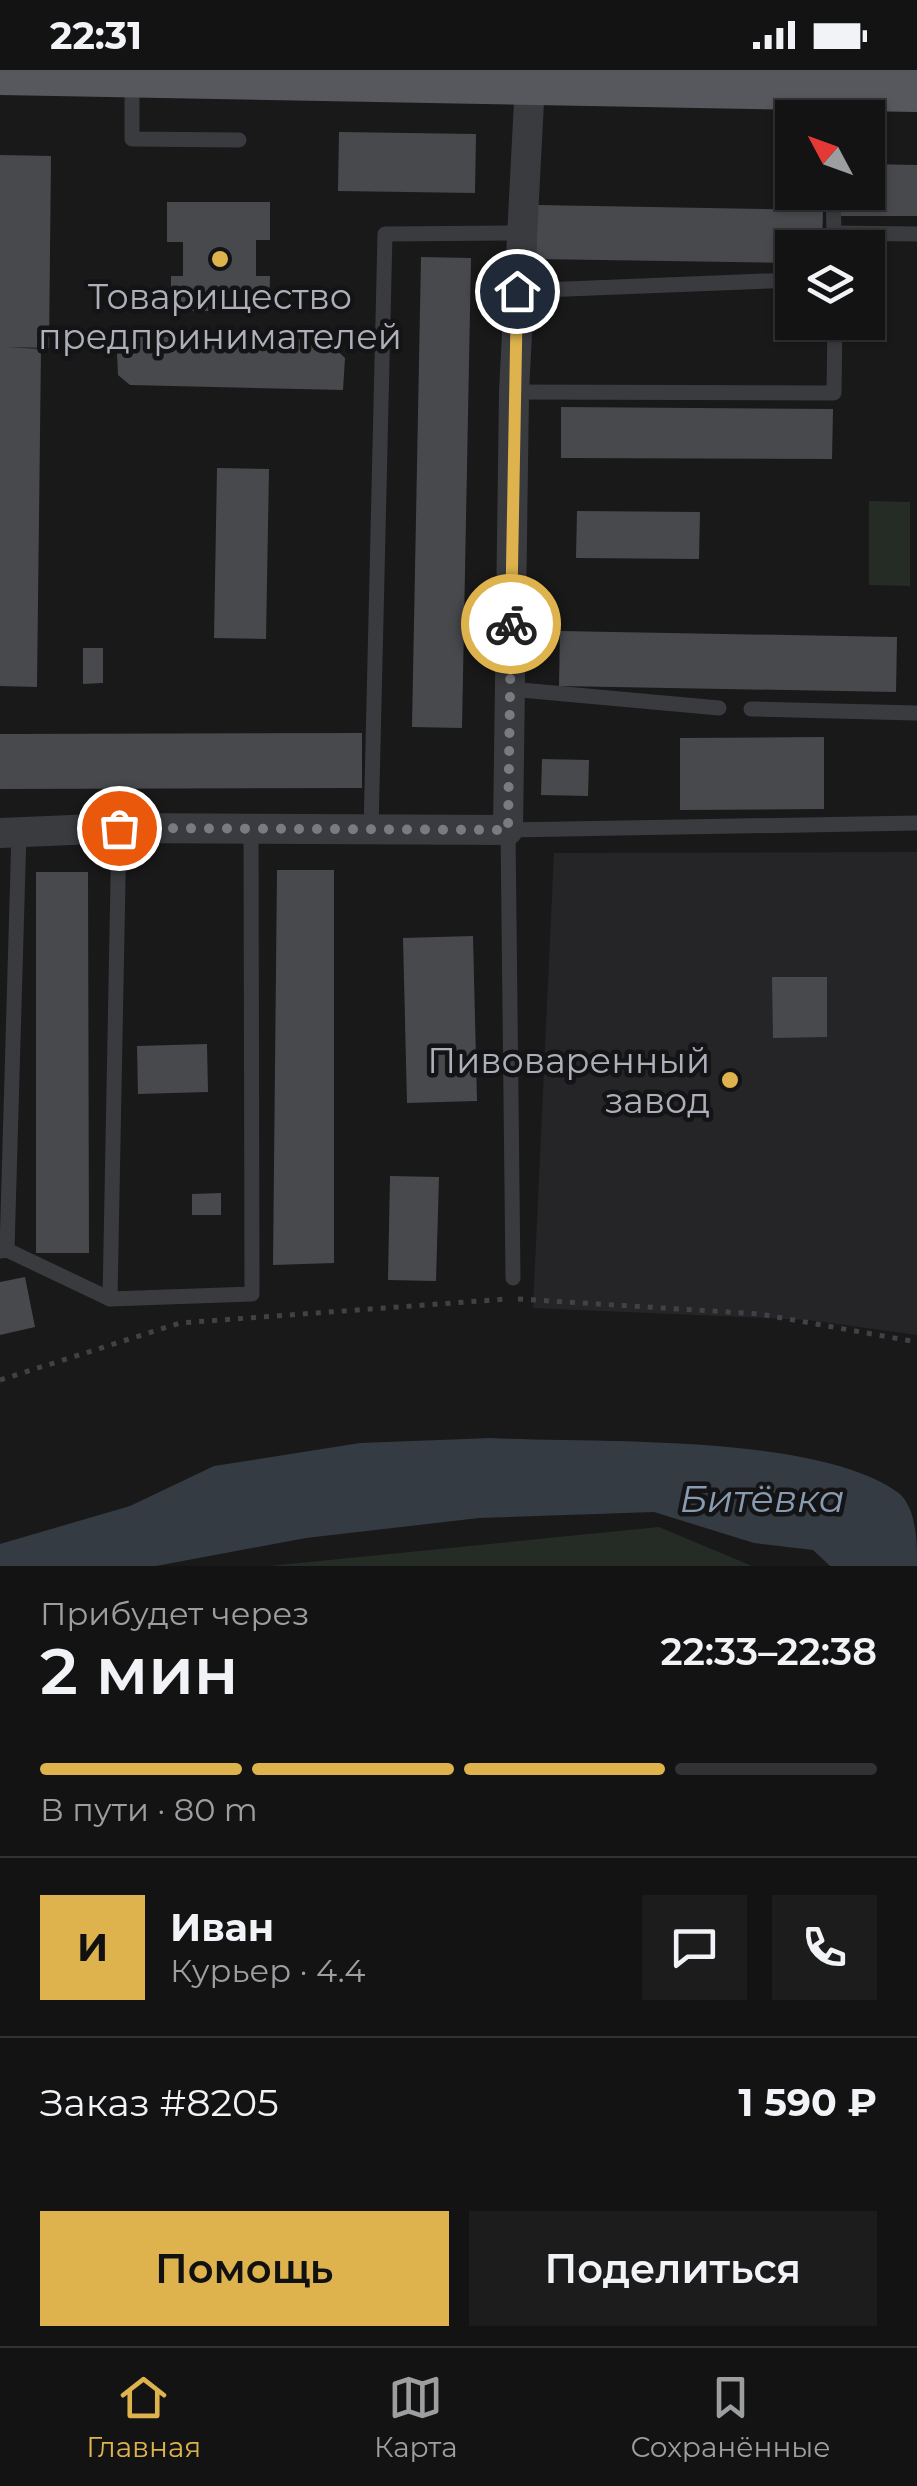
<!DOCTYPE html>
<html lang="ru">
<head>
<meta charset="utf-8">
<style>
	body { margin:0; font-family:Montserrat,sans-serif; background:#1c1c1d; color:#f1f3f6; height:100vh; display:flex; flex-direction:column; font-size:38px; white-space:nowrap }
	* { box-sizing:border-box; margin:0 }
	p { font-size:32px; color:#9d9ea0 }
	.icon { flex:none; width:55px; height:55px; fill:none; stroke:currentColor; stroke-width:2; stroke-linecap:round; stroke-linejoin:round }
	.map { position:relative; height:1496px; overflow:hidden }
	.panel { display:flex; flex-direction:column; background:#131314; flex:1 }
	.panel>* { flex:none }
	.needle { width:65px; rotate:311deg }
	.fabs { position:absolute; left:775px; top:30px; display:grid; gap:20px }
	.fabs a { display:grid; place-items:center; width:110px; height:110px; border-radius:0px; background:#131314; box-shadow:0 2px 8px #0004,0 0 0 2px #323234; font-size:50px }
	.pin { position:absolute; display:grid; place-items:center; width:85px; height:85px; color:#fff; margin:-42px; border:5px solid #fff; border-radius:50%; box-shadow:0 2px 10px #0007 }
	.courier { position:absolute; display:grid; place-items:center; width:100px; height:100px; margin:-50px; border:8px solid #deb34d; border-radius:50%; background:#fff; color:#222; box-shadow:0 2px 12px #0007 }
	.overview em { font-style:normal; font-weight:600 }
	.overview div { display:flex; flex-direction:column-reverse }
	.overview { display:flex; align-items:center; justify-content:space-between; height:170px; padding:0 40px }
	h1 { font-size:65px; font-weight:600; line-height:75px }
	.bar { display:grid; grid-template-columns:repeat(4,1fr); gap:15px 10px; align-content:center; height:120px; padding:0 40px }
	.bar i { height:12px; border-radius:8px; background:#323234 }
	.bar .selected { background:#deb34d }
	.bar p { grid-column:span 4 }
	.line { display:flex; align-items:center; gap:25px; padding:0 40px; border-top:2px solid #323234 }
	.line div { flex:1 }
	.round { display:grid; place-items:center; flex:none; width:105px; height:105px; border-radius:0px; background:#1c1c1d }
	.primary-button { display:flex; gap:20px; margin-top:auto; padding:20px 40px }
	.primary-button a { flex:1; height:115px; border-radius:0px; background:#deb34d; color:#111; font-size:40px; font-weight:600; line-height:115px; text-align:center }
	.primary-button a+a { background:#1c1c1d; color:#f1f3f6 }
	.status { display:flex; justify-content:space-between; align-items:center; height:70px; padding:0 50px; background:#131314; direction:ltr }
	.status svg { height:28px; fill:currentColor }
	.dock { display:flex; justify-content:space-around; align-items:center; height:140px; border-top:2px solid #323234; background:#131314; font-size:28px; color:#9d9ea0 }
	.dock a { display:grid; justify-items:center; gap:5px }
	.dock .selected { color:#deb34d }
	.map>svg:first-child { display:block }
	.built { fill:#252527 }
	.green { fill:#252c26 }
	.water { fill:#343b42 }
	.building { fill:#48494d }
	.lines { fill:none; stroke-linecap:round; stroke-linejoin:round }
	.path { stroke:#404246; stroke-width:5; stroke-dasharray:5 8; stroke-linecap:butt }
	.service { stroke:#3a3b3f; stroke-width:15 }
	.minor { stroke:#3a3b3f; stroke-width:30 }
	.primary { stroke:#56585e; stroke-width:48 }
	.done { stroke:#797b81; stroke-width:10; stroke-dasharray:0 18 }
	.route { stroke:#deb34d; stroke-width:12 }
	.poi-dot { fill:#deb34d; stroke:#141416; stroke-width:4 }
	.labels { text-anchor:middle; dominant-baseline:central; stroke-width:9; stroke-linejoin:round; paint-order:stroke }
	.poi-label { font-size:35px; fill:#adb0b9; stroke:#141416 }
	.water-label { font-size:38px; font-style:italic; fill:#889bb0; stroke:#141416 }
</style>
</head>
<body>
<div class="status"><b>22:31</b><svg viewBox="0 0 49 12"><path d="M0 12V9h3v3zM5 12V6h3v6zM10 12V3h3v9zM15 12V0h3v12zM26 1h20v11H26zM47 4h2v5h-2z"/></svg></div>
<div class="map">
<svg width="917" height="1496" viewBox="0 0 917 1496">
	<rect width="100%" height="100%" fill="#19191a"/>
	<polygon class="built" points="917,782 917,1265 808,1250 533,1238 554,783"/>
	<g class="green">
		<polygon points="869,431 910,432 910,516 869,515"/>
		<polygon points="659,1457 752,1496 269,1496"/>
	</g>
	<path class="water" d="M491 1368C594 1373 819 1363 900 1424 917 1441 917 1472 917 1496H830L813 1480 754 1473 654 1442 479 1448 306 1468 156 1496H0V1474L130 1436 214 1396 360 1373Z"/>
	<g class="building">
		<polygon points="339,62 476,64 475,123 338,121"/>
		<polygon points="0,85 51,86 49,278 6,277 41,279 37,617 0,616"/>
		<polygon points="868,94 917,95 917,146 840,146 839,122 868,122"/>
		<polygon points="167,132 270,132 270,170 256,170 256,206 270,206 269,241 171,241 171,206 183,206 183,172 167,172"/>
		<polygon points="537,135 823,140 822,178 792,178 792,193 536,189"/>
		<polygon points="421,187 471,188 462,658 412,657"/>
		<polygon points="135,265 326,270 345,288 343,320 130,315 118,305 117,282"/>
		<polygon points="561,337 833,339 832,389 561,388"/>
		<polygon points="217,398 269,399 266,569 214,568"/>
		<polygon points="577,441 700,442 699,489 576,488"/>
		<polygon points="560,561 897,567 896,622 559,616"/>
		<polygon points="83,578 103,578 103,613 83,614"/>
		<polygon points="362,663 362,718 0,719 0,664"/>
		<polygon points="824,667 824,739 680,740 680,668"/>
		<polygon points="542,689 589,690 588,726 541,725"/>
		<polygon points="277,800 334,800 334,1193 273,1195"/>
		<polygon points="36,802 88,802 89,1183 36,1183"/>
		<polygon points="473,866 477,1031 407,1033 403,868"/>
		<polygon points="772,907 827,907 827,967 773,968"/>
		<polygon points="207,974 208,1022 138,1024 137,976"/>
		<polygon points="390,1106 439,1107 436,1211 388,1210"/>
		<polygon points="221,1123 221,1145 192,1145 192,1124"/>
		<polygon points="25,1207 35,1257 0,1265 0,1212"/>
	</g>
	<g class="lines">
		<g class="path">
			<polyline points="518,1229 760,1244 917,1272"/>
			<polyline points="0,1310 180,1253 507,1229"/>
		</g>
		<g class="service">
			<polyline points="132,8 132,69 239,70"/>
			<polyline points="833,122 834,163"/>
			<polyline points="834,178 834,163 917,164"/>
			<polyline points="517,221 792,210"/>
			<polyline points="514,322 834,323 835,252"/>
			<polyline points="510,619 719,638"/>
			<polyline points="751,639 917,643"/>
			<polyline points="371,761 385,164 521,163"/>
			<polyline points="7,1180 19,762"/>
			<polyline points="0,1181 7,1180 110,1229 252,1224 251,760"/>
			<polyline points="513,1208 508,760 917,753"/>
			<polyline points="110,1229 119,758"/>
		</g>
		<polyline class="minor" points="0,763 119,758 508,760 514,322 530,12"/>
		<polyline class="primary" points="0,1 917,18"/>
	</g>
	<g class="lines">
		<polyline class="done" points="119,758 508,760 511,554"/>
		<polyline class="route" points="511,554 517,221"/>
	</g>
	<g class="poi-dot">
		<circle cx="220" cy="189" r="10"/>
		<circle cx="730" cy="1010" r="10"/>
	</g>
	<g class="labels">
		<g class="poi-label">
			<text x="220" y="226">Товарищество<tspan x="220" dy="40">предпринимателей</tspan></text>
			<text x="710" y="990" text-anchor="end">Пивоваренный<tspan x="710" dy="40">завод</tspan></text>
		</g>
		<g class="water-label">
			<text x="762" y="1428">Битёвка</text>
		</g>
	</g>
</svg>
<div class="fabs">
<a><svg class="needle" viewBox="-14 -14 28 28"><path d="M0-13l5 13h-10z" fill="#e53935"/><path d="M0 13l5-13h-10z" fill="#9d9ea0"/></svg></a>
<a><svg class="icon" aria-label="layers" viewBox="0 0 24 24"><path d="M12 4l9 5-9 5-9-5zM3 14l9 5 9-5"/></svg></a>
</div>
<div class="pin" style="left:119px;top:758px;background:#ea580c"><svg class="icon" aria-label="bag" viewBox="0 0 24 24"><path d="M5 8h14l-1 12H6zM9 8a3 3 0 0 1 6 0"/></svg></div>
<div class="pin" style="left:517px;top:221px;background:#1f2937"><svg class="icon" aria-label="home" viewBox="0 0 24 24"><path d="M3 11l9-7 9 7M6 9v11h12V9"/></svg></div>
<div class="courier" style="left:511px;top:554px"><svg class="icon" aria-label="bike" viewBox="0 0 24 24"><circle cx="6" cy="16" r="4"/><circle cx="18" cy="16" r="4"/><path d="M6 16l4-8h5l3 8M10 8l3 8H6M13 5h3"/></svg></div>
</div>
<section class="panel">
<div class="overview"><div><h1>2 мин</h1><p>Прибудет через</p></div><em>22:33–22:38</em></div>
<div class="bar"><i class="selected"></i><i class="selected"></i><i class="selected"></i><i></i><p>В пути · 80 m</p></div>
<div class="line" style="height:180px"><b class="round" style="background:#deb34d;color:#111">И</b><div><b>Иван</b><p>Курьер · 4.4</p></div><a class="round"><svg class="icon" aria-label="chat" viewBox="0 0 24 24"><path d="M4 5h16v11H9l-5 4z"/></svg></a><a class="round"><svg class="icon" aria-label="phone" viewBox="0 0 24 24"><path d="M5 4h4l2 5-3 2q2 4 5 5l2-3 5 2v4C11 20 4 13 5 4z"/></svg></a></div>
<div class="line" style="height:130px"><div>Заказ #8205</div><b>1 590 ₽</b></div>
<div class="primary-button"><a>Помощь</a><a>Поделиться</a></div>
</section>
<nav class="dock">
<a class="selected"><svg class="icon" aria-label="home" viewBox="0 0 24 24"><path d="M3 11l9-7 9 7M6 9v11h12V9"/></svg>Главная</a>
<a><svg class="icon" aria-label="map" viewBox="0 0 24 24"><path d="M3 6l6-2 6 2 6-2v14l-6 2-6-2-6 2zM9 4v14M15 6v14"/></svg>Карта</a>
<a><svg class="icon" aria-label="saved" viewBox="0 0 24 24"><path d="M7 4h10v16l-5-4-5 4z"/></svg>Сохранённые</a>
</nav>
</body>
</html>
